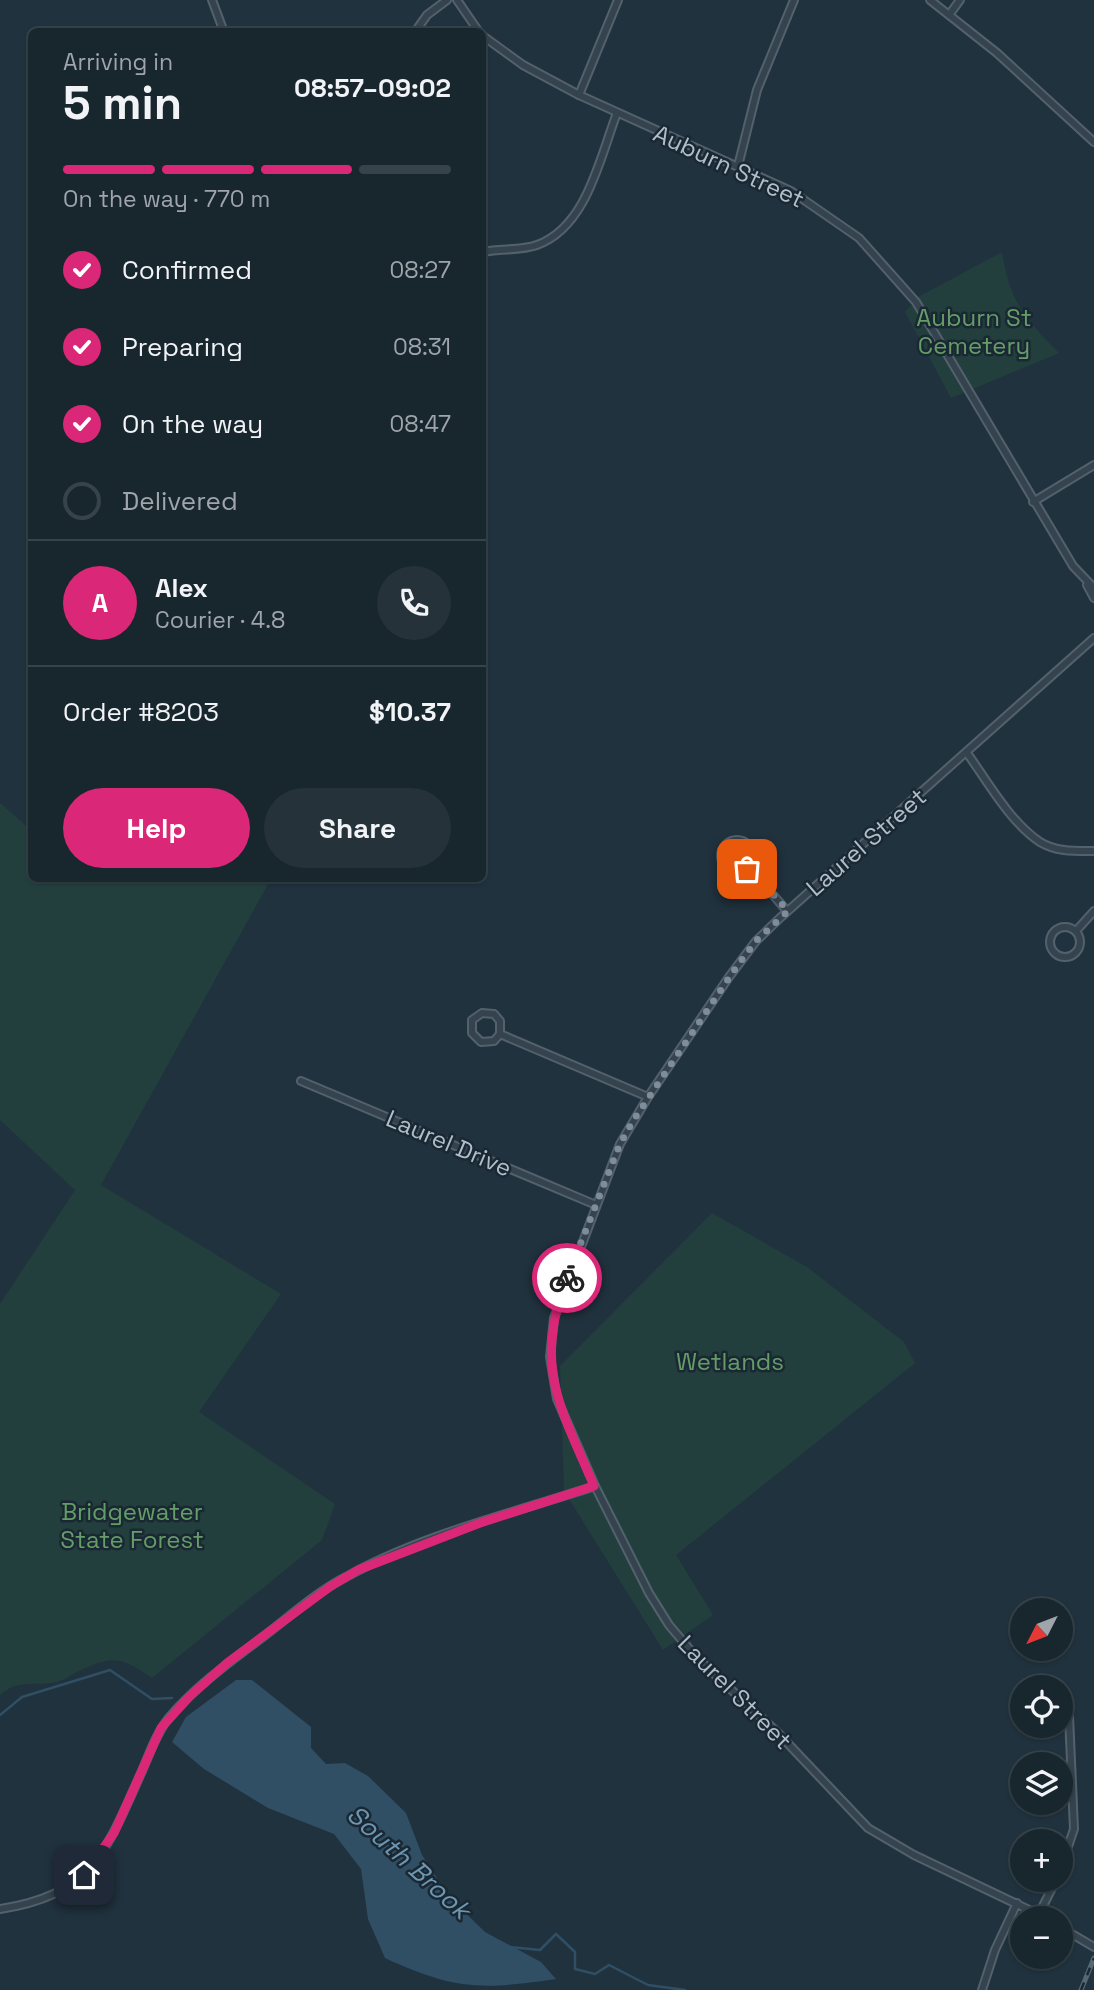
<!DOCTYPE html>
<html lang="en">
<head>
<meta charset="utf-8">
<style>
	body { margin:0; font-family:"Space Grotesk",sans-serif; background:#25323a; color:#f1f3f6; height:100vh; display:flex; flex-direction:column; font-size:26px; white-space:nowrap }
	* { box-sizing:border-box; margin:0 }
	p { font-size:23px; color:#9fa5aa }
	.icon { flex:none; width:38px; height:38px; fill:none; stroke:currentColor; stroke-width:2; stroke-linecap:round; stroke-linejoin:round }
	.map { position:relative; flex:1; overflow:hidden }
	.sheet { position:absolute; left:28px; top:28px; width:458px; height:854px; display:flex; flex-direction:column; background:#18262e; border-radius:10px; box-shadow:0 2px 5px #0004,0 0 0 2px #36434a }
	.sheet>* { flex:none }
	.needle { width:46px; rotate:228deg }
	.tools { position:absolute; left:1010px; top:1598px; display:grid; gap:14px }
	.tools a { display:grid; place-items:center; width:63px; height:63px; border-radius:50%; background:#18262e; box-shadow:0 2px 5px #0004,0 0 0 2px #36434a; font-size:35px }
	.pin { position:absolute; display:grid; place-items:center; width:60px; height:60px; color:#fff; margin:-30px; border-radius:14px; box-shadow:0 4px 10px #0006 }
	.courier { position:absolute; display:grid; place-items:center; width:70px; height:70px; margin:-35px; border:5px solid #db2777; border-radius:50%; background:#fff; color:#222; box-shadow:0 2px 9px #0007 }
	.headline em { font-style:normal; font-weight:600 }
	.headline div { display:flex; flex-direction:column-reverse }
	.headline { display:flex; align-items:center; justify-content:space-between; height:119px; padding:0 35px }
	h1 { font-size:46px; font-weight:600; line-height:52px }
	.bar { display:grid; grid-template-columns:repeat(4,1fr); gap:10px 7px; align-content:center; height:84px; padding:0 35px }
	.bar i { height:9px; border-radius:5px; background:#36434a }
	.bar .on { background:#db2777 }
	.bar p { grid-column:span 4 }
	.line { display:flex; align-items:center; gap:18px; padding:0 35px; border-top:2px solid #36434a }
	.line div { flex:1 }
	.round { display:grid; place-items:center; flex:none; width:74px; height:74px; border-radius:37px; background:#25323a }
	ol { padding:0 35px; list-style:none }
	li { display:flex; align-items:center; gap:21px; height:77px }
	li p { margin-inline-start:auto }
	li .icon { padding:7px; border-radius:50%; background:#db2777; color:#fff; stroke-width:4 }
	li:last-child { color:#9fa5aa }
	li i { width:38px; height:38px; border:4px solid #36434a; border-radius:50% }
	.action { display:flex; gap:14px; margin-top:auto; padding:14px 35px }
	.action a { flex:1; height:80px; border-radius:42px; background:#db2777; color:#fff; font-size:28px; font-weight:600; line-height:80px; text-align:center }
	.action a+a { background:#25323a; color:#f1f3f6 }
	.map>svg:first-child { display:block }
	.green { fill:#223f3e }
	.water { fill:#304f65 }
	.lines { fill:none; stroke-linecap:round; stroke-linejoin:round }
	.stream { stroke:#304f65; stroke-width:2.5 }
	.street-casing { stroke:#53616c; stroke-width:10 }
	.street { stroke:#34434e; stroke-width:6 }
	.rail-casing { stroke:#566876; stroke-width:5 }
	.rail { stroke:#1a2833; stroke-width:2.5; stroke-dasharray:8; stroke-linecap:butt }
	.done { stroke:#7e8d99; stroke-width:7; stroke-dasharray:0 12.6 }
	.route { stroke:#db2777; stroke-width:9 }
	.labels { text-anchor:middle; dominant-baseline:central; stroke-width:5; stroke-linejoin:round; paint-order:stroke }
	.street-label { font-size:24px; fill:#b0beca; stroke:#1a2833 }
	.park-label { font-size:24px; fill:#649d68; stroke:#1a2833 }
	.water-label { font-size:26px; font-style:italic; fill:#6d96b1; stroke:#1a2833 }
</style>
</head>
<body>
<div class="map">
<svg width="1094" height="1990" viewBox="0 0 1094 1990">
	<rect width="100%" height="100%" fill="#20323e"/>
	<g class="green">
		<path d="M1002 252C1010 302 1024 317 1059 353L951 398 905 312 920 296Z"/>
		<path d="M0 803 31 830 32 878 271 879 101 1185 281 1294 199 1412 335 1504 322 1540 152 1678C121 1656 111 1655 77 1672 71 1675 64 1680 57 1682 36 1687 18 1678 0 1695V1304L75 1190 0 1120Z"/>
		<polygon points="712,1213 807,1267 904,1342 915,1363 676,1555 713,1615 663,1650 564,1491 560,1366"/>
	</g>
	<path class="water" d="M236 1680H252L311 1727V1748L326 1764 345 1763 368 1776 406 1813 422 1855 449 1897 485 1932 541 1962 556 1979C481 1990 454 1990 385 1958L368 1919 361 1869 334 1834 268 1808 204 1769 172 1742 186 1717Z"/>
	<g class="lines">
		<g class="stream">
			<polyline points="0,1715 22,1697 110,1670 152,1699 172,1698"/>
			<polyline points="510,1947 540,1950 556,1934 575,1952 575,1969 595,1974 609,1965 648,1985 685,1990"/>
		</g>
		<defs>
			<g id="street">
				<polyline points="212,0 224,32"/>
				<polyline points="457,0 479,32"/>
				<polyline points="930,0 997,53 1094,142"/>
				<polyline points="949,15 960,0"/>
				<polyline points="415,32 427,15 447,0"/>
				<polyline points="483,36 523,65 579,95 791,191 859,238 916,302 1073,566 1094,588"/>
				<polyline points="579,95 618,0"/>
				<polyline points="738,166 757,90 794,0"/>
				<path d="M483 252C501 248 520 251 537 245 587 227 600 157 617 113"/>
				<polyline points="1033,502 1094,465"/>
				<polyline points="1087,585 1094,598"/>
				<path d="M967 753C988 782 1010 822 1040 842 1056 852 1076 851 1094 851"/>
				<circle cx="737" cy="856" r="16"/>
				<polyline points="749,867 787,911"/>
				<circle cx="1065" cy="942" r="15"/>
				<polyline points="1076,931 1094,911"/>
				<polyline points="500,1034 500,1021 494,1014 482,1013 472,1020 472,1033 481,1042 494,1041 500,1034 648,1097"/>
				<polyline points="301,1081 596,1205"/>
				<polyline points="1060,1870 1074,1829 1069,1716"/>
				<path d="M0 1909C93 1895 107 1849 142 1771 150 1753 156 1734 168 1719 194 1688 228 1663 260 1639 288 1618 315 1593 346 1577 421 1535 513 1513 595 1486"/>
				<polyline points="1039,1914 1056,1880"/>
				<polyline points="1046,1918 914,1855 868,1828 778,1733 697,1658 669,1625 649,1593 595,1486 557,1399 550,1357 554,1318 620,1144 648,1097 729,977 756,941 781,917 1094,638"/>
				<polyline points="1060,1927 1094,1947"/>
				<polyline points="982,1990 995,1950 1017,1903"/>
			</g>
		</defs>
		<use href="#street" class="street-casing"/>
		<use href="#street" class="street"/>
		<defs>
			<polyline id="rail" points="1081,1990 1094,1958"/>
		</defs>
		<use href="#rail" class="rail-casing"/>
		<use href="#rail" class="rail"/>
	</g>
	<g class="lines">
		<polyline class="done" points="567,1278 620,1144 633,1121 737,966 756,941 788,911 749,867 747,869"/>
		<path class="route" d="M84 1875 114 1833 161 1728 190 1696 227 1663 331 1586 358 1570 480 1523 594 1486C560 1406 533 1366 567 1278"/>
	</g>
	<g class="labels">
		<g class="street-label">
			<text transform="translate(729 166) rotate(25)">Auburn Street</text>
			<text transform="translate(866 842) rotate(-41)">Laurel Street</text>
			<text transform="translate(449 1143) rotate(23)">Laurel Drive</text>
			<text transform="translate(735 1692) rotate(45)">Laurel Street</text>
		</g>
		<g class="park-label">
			<text x="974" y="317">Auburn St<tspan x="974" dy="28">Cemetery</tspan></text>
			<text x="730" y="1361">Wetlands</text>
			<text x="132" y="1511">Bridgewater<tspan x="132" dy="28">State Forest</tspan></text>
		</g>
		<g class="water-label">
			<text transform="translate(409 1862) rotate(42)">South Brook</text>
		</g>
	</g>
</svg>
<div class="tools">
<a><svg class="needle" viewBox="-14 -14 28 28"><path d="M0-13l5 13h-10z" fill="#e53935"/><path d="M0 13l5-13h-10z" fill="#9fa5aa"/></svg></a>
<a><svg class="icon" aria-label="locate" viewBox="0 0 24 24"><circle cx="12" cy="12" r="6"/><path d="M12 2v4M12 18v4M2 12h4M18 12h4"/></svg></a>
<a><svg class="icon" aria-label="layers" viewBox="0 0 24 24"><path d="M12 4l9 5-9 5-9-5zM3 14l9 5 9-5"/></svg></a>
<a>+</a>
<a>−</a>
</div>
<div class="pin" style="left:747px;top:869px;background:#ea580c"><svg class="icon" aria-label="bag" viewBox="0 0 24 24"><path d="M5 8h14l-1 12H6zM9 8a3 3 0 0 1 6 0"/></svg></div>
<div class="pin" style="left:84px;top:1875px;background:#1f2937"><svg class="icon" aria-label="home" viewBox="0 0 24 24"><path d="M3 11l9-7 9 7M6 9v11h12V9"/></svg></div>
<div class="courier" style="left:567px;top:1278px"><svg class="icon" aria-label="bike" viewBox="0 0 24 24"><circle cx="6" cy="16" r="4"/><circle cx="18" cy="16" r="4"/><path d="M6 16l4-8h5l3 8M10 8l3 8H6M13 5h3"/></svg></div>
<section class="sheet">
<div class="headline"><div><h1>5 min</h1><p>Arriving in</p></div><em>08:57–09:02</em></div>
<div class="bar"><i class="on"></i><i class="on"></i><i class="on"></i><i></i><p>On the way · 770 m</p></div>
<ol>
<li><svg class="icon" aria-label="check" viewBox="0 0 24 24"><path d="M5 12l5 5 9-10"/></svg>Confirmed<p>08:27</p></li>
<li><svg class="icon" aria-label="check" viewBox="0 0 24 24"><path d="M5 12l5 5 9-10"/></svg>Preparing<p>08:31</p></li>
<li><svg class="icon" aria-label="check" viewBox="0 0 24 24"><path d="M5 12l5 5 9-10"/></svg>On the way<p>08:47</p></li>
<li><i></i>Delivered</li>
</ol>
<div class="line" style="height:126px"><b class="round" style="background:#db2777;color:#fff">A</b><div><b>Alex</b><p>Courier · 4.8</p></div><a class="round"><svg class="icon" aria-label="phone" viewBox="0 0 24 24"><path d="M5 4h4l2 5-3 2q2 4 5 5l2-3 5 2v4C11 20 4 13 5 4z"/></svg></a></div>
<div class="line" style="height:91px"><div>Order #8203</div><b>$10.37</b></div>
<div class="action"><a>Help</a><a>Share</a></div>
</section>
</div>
</body>
</html>
